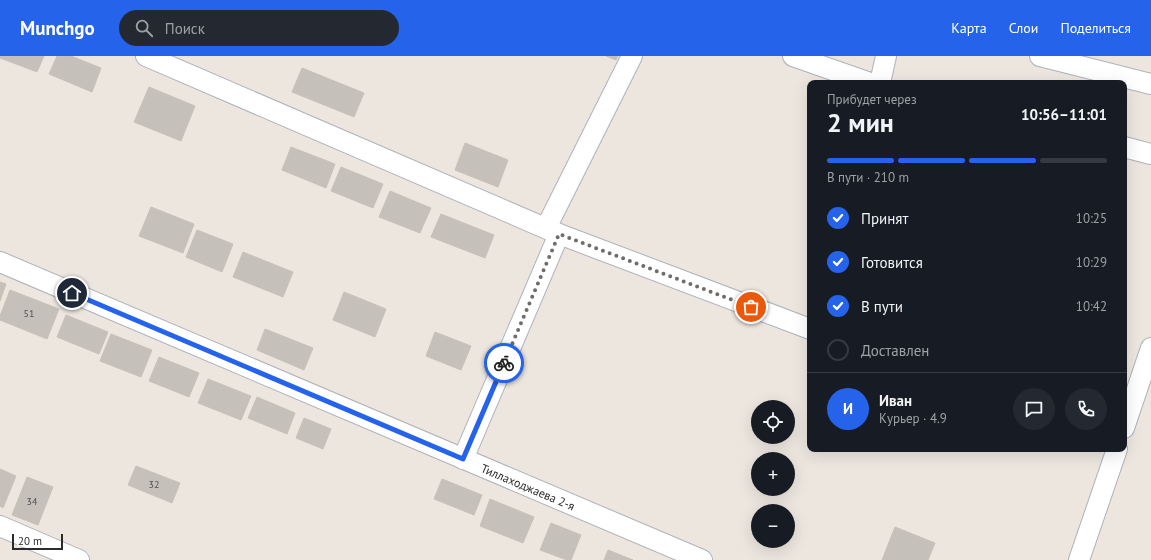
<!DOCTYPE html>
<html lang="ru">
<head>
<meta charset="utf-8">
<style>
	body { margin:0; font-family:"PT Sans",sans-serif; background:#242831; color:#f1f3f6; height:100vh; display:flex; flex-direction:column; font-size:15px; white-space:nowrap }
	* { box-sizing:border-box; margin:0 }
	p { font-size:13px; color:#9ea1a6 }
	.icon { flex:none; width:22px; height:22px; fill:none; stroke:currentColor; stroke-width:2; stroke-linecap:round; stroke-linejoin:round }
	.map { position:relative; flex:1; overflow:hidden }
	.sheet { position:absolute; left:807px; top:24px; width:320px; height:372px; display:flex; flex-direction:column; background:#171b24; border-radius:8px; box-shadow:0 4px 16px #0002 }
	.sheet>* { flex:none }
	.fabs { position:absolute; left:751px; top:344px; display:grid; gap:8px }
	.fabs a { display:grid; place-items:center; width:44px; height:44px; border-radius:50%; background:#171b24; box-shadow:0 4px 16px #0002; font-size:20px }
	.scale { position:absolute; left:12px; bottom:10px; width:51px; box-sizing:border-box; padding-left:4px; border:2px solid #2b2b2b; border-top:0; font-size:11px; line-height:14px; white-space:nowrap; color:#2b2b2b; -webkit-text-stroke:3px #fff; paint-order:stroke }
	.pin { position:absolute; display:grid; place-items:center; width:34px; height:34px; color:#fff; margin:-17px; border:2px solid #fff; border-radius:50%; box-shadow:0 1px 4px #0007 }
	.courier { position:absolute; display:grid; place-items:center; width:40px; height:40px; margin:-20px; border:3px solid #2563eb; border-radius:50%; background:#fff; color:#222; box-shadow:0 1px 5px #0007 }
	.head em { font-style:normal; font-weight:800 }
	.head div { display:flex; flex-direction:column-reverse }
	.head { display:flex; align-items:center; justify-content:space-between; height:68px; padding:0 20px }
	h1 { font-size:26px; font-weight:800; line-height:30px }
	.bar { display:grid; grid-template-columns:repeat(4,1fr); gap:6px 4px; align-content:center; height:48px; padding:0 20px }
	.bar i { height:5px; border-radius:3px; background:#363941 }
	.bar .active { background:#2563eb }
	.bar p { grid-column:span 4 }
	.line { display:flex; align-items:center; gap:10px; padding:0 20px; border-top:1px solid #363941 }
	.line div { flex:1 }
	.round { display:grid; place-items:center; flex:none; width:42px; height:42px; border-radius:21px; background:#242831 }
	ol { padding:0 20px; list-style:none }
	li { display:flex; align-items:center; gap:12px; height:44px }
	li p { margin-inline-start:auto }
	li .icon { padding:4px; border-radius:50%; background:#2563eb; color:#fff; stroke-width:4 }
	li:last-child { color:#9ea1a6 }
	li i { width:22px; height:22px; border:2px solid #363941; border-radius:50% }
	header { display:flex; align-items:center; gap:24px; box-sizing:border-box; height:56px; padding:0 20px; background:#2563eb; color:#fff }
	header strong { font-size:19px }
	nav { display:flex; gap:22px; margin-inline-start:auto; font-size:14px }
	.search { width:280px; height:36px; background:#242831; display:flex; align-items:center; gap:10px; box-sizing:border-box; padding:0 14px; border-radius:22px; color:#9ea1a6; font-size:15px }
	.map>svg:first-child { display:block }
	.building { fill:#c5c0ba; stroke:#c7c2b8 }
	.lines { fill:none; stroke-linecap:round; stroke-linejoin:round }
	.street-casing { stroke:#afb1bb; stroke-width:22 }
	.street { stroke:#fff; stroke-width:20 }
	.done { stroke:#6f6c6a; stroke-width:4; stroke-dasharray:0 7.2 }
	.route { stroke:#2563eb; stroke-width:5 }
	.labels { text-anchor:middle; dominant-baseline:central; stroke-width:3; stroke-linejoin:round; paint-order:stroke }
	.number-label { font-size:10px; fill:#52504f }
	.street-label { font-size:12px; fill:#2b2b2b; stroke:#fff }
</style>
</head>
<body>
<header>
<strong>Munchgo</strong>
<div class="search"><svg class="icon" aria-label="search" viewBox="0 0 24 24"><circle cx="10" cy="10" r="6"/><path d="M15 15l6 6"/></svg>Поиск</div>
<nav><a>Карта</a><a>Слои</a><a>Поделиться</a></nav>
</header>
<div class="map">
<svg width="1151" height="504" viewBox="0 0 1151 504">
	<rect width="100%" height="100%" fill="#ece6df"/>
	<g class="building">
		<polygon points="0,0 44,0 37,16 0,2"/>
		<polygon points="57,0 71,0 101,12 92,36 49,18"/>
		<polygon points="606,0 618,0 616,4"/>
		<polygon points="302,12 364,37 354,61 292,36"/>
		<polygon points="149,31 195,50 181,85 134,66"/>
		<polygon points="465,87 508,104 498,131 455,114"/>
		<polygon points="291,91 335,108 326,132 282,114"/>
		<polygon points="341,111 383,128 373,152 331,135"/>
		<polygon points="390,135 431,152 420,177 379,161"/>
		<polygon points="151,151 194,168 183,197 139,180"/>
		<polygon points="441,158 494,179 485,202 431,181"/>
		<polygon points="197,174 233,188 222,216 186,201"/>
		<polygon points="243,196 293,216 283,241 233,221"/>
		<polygon points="0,226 6,228 0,245"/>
		<polygon points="10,234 59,253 47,283 0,264 0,260"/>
		<polygon points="344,236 386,253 375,281 333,264"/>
		<polygon points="66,259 108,276 99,298 57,281"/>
		<polygon points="265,273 313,292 304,314 257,294"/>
		<polygon points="435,276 471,290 461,314 426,300"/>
		<polygon points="111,278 152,294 141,321 100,305"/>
		<polygon points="159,301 199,317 189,341 149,325"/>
		<polygon points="208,323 251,340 241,364 198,347"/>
		<polygon points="257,341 295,357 287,378 248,362"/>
		<polygon points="304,362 331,373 323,393 296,382"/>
		<polygon points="136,410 180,427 172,447 128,429"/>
		<polygon points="0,413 16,420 3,452 0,450"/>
		<polygon points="27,421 53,431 38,469 12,459"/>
		<polygon points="442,423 482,439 474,459 434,443"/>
		<polygon points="490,443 534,461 523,487 480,470"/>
		<polygon points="551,467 581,479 571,504 567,504 540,494"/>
		<polygon points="895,471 935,487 928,504 882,504"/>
		<polygon points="608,494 633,504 604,504"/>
	</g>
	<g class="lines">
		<defs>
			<g id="street">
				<polyline points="146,0 559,178 810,273"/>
				<polyline points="793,0 870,27"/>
				<polyline points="1040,0 1151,28"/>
				<polyline points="880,27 886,0"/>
				<polyline points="1124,91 1151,98"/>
				<polyline points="546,172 632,0"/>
				<polyline points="0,206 702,504"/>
				<polyline points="1124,372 1151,292"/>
				<polyline points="463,403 559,178"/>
				<polyline points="0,470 79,504"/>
				<polyline points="1079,504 1117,393"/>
			</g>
		</defs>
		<use href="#street" class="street-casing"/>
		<use href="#street" class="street"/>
	</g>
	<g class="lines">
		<polyline class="done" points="504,307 559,178 751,251"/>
		<polyline class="route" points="72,237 463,403 504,307"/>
	</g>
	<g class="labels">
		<g class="number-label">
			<text x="29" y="257">51</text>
			<text x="154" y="428">32</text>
			<text x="32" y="445">34</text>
		</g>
		<g class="street-label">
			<text transform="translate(528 431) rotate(23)">Тиллаходжаева 2-я</text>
		</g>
	</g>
</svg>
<div class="fabs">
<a><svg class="icon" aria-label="locate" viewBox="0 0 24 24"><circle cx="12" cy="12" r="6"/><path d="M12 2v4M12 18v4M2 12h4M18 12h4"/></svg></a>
<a>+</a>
<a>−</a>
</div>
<div class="scale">20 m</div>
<div class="pin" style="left:751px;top:251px;background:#ea580c"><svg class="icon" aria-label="bag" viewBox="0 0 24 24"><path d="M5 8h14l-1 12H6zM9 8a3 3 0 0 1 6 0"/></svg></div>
<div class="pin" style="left:72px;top:237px;background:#1f2937"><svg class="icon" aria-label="home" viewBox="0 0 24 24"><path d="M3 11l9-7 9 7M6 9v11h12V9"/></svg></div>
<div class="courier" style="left:504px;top:307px"><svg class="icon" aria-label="bike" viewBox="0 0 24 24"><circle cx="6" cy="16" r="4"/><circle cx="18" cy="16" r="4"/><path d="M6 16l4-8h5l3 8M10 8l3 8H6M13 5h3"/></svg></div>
<section class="sheet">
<div class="head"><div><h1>2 мин</h1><p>Прибудет через</p></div><em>10:56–11:01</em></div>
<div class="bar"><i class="active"></i><i class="active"></i><i class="active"></i><i></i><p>В пути · 210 m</p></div>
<ol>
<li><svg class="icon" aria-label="check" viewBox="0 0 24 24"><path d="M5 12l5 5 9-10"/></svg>Принят<p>10:25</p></li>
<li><svg class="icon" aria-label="check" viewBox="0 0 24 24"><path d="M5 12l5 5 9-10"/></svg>Готовится<p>10:29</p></li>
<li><svg class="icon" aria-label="check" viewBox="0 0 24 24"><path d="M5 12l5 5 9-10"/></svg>В пути<p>10:42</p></li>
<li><i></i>Доставлен</li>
</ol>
<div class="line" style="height:72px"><b class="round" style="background:#2563eb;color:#fff">И</b><div><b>Иван</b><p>Курьер · 4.9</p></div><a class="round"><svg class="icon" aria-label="chat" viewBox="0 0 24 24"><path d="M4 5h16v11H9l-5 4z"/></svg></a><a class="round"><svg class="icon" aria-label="phone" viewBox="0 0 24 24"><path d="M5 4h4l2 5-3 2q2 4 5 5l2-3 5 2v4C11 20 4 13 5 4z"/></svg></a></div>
</section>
</div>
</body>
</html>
